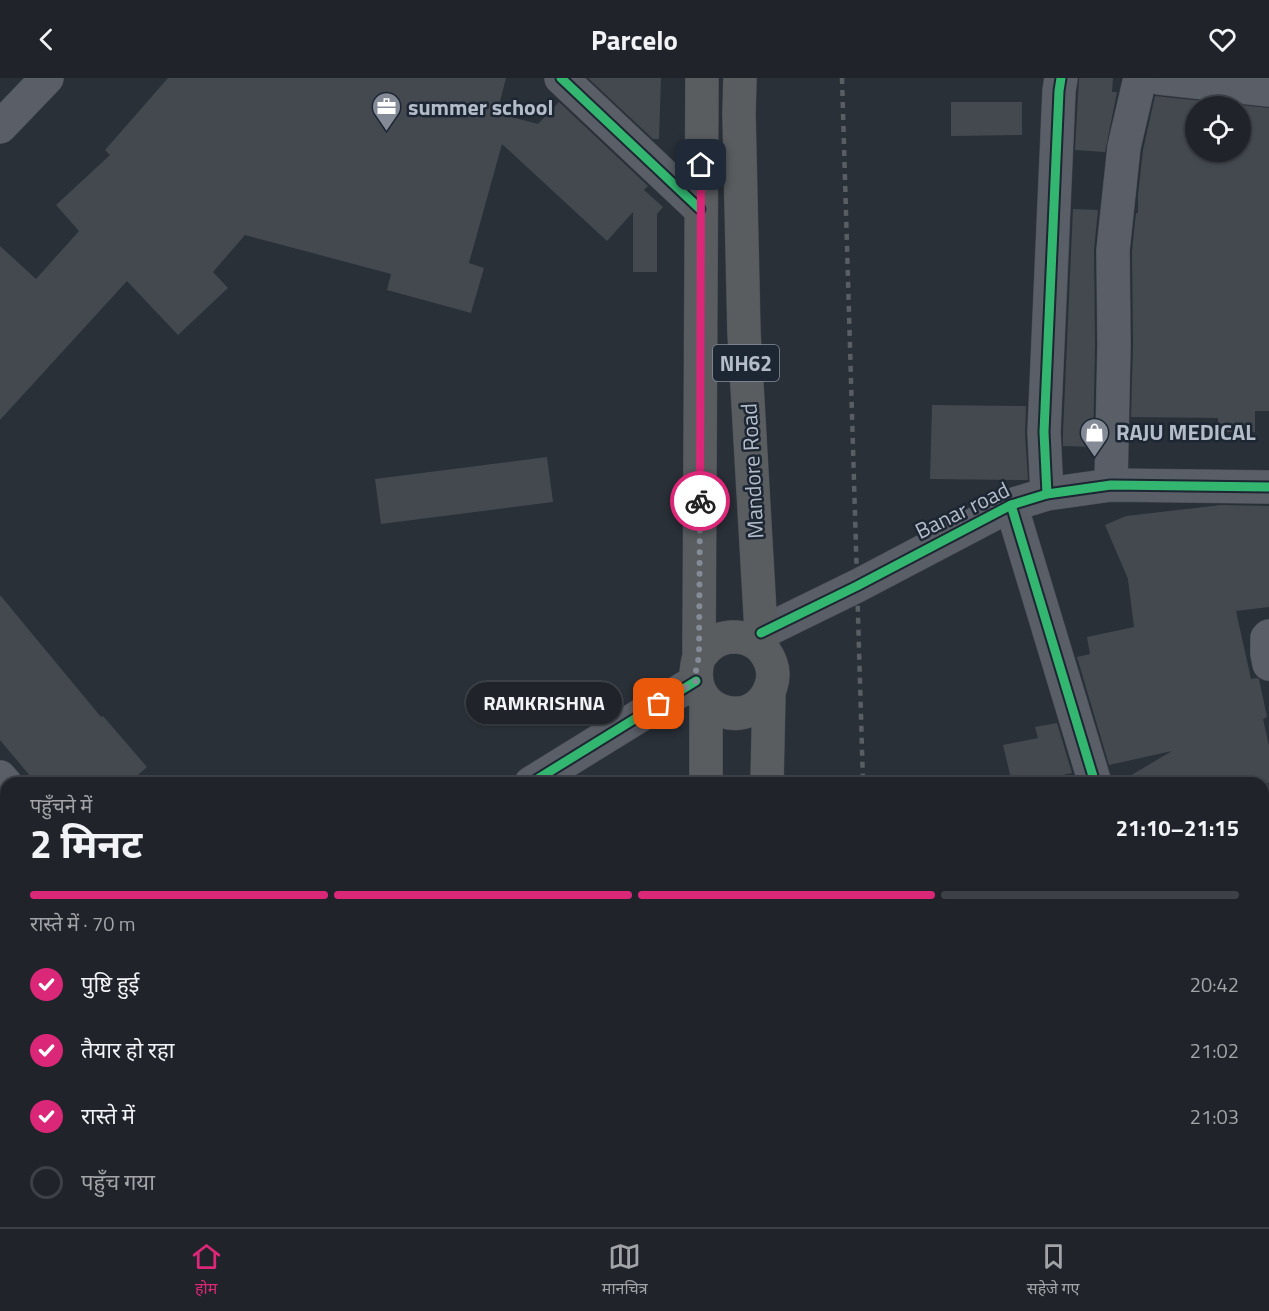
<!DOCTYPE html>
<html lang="hi">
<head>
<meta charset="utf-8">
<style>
	body { margin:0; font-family:"Titillium Web","Noto Sans Devanagari",sans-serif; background:#2d3036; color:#f1f3f6; height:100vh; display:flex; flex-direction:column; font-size:22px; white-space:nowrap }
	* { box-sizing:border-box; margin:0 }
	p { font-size:20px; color:#a2a4a8 }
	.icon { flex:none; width:33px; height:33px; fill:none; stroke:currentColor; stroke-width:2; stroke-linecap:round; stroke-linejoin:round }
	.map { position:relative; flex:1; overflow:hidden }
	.side { position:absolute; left:0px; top:699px; width:1269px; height:450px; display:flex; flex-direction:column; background:#20242a; border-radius:18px 18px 0 0; box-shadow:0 2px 4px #0004,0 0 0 2px #3d4147 }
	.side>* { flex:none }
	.fabs { position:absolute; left:1185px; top:18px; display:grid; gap:12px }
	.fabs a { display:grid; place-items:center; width:66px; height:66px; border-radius:50%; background:#20242a; box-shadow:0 2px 4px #0004,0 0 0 2px #3d4147; font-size:30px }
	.pin { position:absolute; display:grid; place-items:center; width:51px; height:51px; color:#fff; margin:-26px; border-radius:12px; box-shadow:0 3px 9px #0006 }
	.courier { position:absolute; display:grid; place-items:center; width:60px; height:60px; margin:-30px; border:4px solid #db2777; border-radius:50%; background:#fff; color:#222; box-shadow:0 2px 8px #0007 }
	.bubble { position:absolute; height:42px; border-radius:21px; background:#20242a; box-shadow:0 2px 4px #0004,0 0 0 2px #3d4147; font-size:20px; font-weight:700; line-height:42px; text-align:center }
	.overview em { font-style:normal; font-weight:700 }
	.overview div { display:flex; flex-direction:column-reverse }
	.overview { display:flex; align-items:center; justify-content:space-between; height:102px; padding:0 30px }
	h1 { font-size:39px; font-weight:700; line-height:45px }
	.bar { display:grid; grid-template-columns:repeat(4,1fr); gap:9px 6px; align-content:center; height:72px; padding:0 30px }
	.bar i { height:8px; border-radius:4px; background:#3d4147 }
	.bar .on { background:#db2777 }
	.bar p { grid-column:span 4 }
	ol { padding:0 30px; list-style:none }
	li { display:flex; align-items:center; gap:18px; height:66px }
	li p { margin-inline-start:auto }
	li .icon { padding:6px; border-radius:50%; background:#db2777; color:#fff; stroke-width:4 }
	li:last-child { color:#a2a4a8 }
	li i { width:33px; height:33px; border:3px solid #3d4147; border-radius:50% }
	header { display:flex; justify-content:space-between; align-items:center; height:78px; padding:0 30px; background:#20242a; font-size:27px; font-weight:700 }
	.menu { display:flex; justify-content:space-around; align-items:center; height:84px; border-top:2px solid #3d4147; background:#20242a; font-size:16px; color:#a2a4a8 }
	.menu a { display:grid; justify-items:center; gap:3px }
	.menu .on { color:#db2777 }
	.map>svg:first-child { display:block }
	.building { fill:#444950; fill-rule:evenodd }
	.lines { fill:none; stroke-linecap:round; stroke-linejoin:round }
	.minor-casing { stroke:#484c53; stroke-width:34 }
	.highway-casing { stroke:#474c53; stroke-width:34 }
	.minor { stroke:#5a5e66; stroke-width:33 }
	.highway { stroke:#5a5d60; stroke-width:33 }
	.rail { stroke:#595d64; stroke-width:4.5; stroke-dasharray:6 6; stroke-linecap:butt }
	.cycleway-casing { stroke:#1d2633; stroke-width:13 }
	.cycleway { stroke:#33b770; stroke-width:9 }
	.done { stroke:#848b96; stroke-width:6; stroke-dasharray:0 10.8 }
	.route { stroke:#db2777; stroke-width:8 }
	.labels { text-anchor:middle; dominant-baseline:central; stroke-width:5; stroke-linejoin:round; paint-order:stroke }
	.shield { fill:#1d2633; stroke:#878f9c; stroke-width:1.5 }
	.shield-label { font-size:21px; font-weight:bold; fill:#b4bcc9 }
	.poi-label { font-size:22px; font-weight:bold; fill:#b4bcc9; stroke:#1d2633; text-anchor:start }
	.street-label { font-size:22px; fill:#b4bcc9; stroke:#1d2633 }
</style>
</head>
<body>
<header><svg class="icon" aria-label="back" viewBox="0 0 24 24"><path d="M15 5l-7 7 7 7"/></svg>Parcelo<svg class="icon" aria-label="heart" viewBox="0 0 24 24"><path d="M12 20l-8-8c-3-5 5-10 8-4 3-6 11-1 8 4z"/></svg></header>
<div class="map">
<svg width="1269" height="1149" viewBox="0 0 1269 1149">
	<rect width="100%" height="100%" fill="#2a3038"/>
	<g class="building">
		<polygon points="168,0 506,0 497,35 538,46 559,24 648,108 644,112 663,129 657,136 657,194 633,194 633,134 607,163 502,66 469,185 484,190 471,235 387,212 391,196 245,157 213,194 228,210 178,257 127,203 0,342 0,168 36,201 79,153 56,127 110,77 105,72"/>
		<polygon points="588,0 661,0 659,61 653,61"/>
		<polygon points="1079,0 1113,0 1112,14 1117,14 1105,74 1075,72"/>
		<path d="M1155 18 1269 30V333H1255V354H1218V340L1131 339 1133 267 1132 173 1136 135H1138V117L1143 72ZM1196 28H1240V74H1196Z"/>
		<polygon points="951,24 1022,24 1022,57 951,58"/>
		<polygon points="1073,131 1098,132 1094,172 1095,267 1093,369 1063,368 1063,354"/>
		<polygon points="932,327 1026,328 1025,355 1028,402 930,401"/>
		<polygon points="547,379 553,424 381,446 375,401"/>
		<polygon points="1221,427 1269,428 1269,529 1236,533 1251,601 1257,600 1259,601 1267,639 1263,641 1269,668 1269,705 1118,705 1172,673 1109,687 1077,579 1090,576 1087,559 1134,549 1128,501 1105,447 1126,438"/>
		<polygon points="0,517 101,639 103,638 147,689 129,705 36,705 0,662"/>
		<polygon points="1057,645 1072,695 1027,705 1012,705 1003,667 1038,660 1035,649"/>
	</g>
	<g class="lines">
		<defs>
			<g id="minor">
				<polyline points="561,0 700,131"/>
				<polyline points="1159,0 1269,12"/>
				<polyline points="0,49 47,0"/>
				<polyline points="1111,407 1114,267 1113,172 1124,69 1140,0"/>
				<polyline points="1047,416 1044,354 1059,13 1061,0"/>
				<polyline points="1011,427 1095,705"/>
				<polyline points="761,555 857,508 1011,427 1047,416 1111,407 1269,409"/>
				<polyline points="1269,558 1267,560 1267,576 1269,586"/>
				<polyline points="0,699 6,706"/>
				<polyline points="531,705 696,603"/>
				<polyline points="0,1030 6,1027"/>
				<polyline points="1006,1143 1007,1149"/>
				<polyline points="1181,1143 1182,1149"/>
				<polyline points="363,1149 372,1143"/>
			</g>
			<g id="highway">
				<polyline points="740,0 739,36 744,255 762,570"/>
				<path d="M699 579C702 576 705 572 708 569 724 554 752 556 765 574 772 584 775 596 771 608 756 656 681 637 699 579L702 0"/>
				<polyline points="706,705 706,624"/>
				<polyline points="767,705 769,615"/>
				<polyline points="716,1143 716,1149"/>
				<polyline points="771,1143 772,1149"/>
			</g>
		</defs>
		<use href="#minor" class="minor-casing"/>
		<use href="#highway" class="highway-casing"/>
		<use href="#minor" class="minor"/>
		<use href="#highway" class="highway"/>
		<g class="rail">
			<polyline points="842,0 863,705"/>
			<polyline points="912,1143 913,1149"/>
		</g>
		<defs>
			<g id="cycleway">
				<polyline points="561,0 700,131"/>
				<polyline points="1047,416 1044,354 1059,13 1061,0"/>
				<polyline points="1011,427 1095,705"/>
				<polyline points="761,555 857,508 1011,427 1047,416 1111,407 1269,409"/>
				<polyline points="531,705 696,603"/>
			</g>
		</defs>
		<use href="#cycleway" class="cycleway-casing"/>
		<use href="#cycleway" class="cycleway"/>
	</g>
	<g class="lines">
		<polyline class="done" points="659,626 696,603 696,590 699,579 700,423"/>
		<polyline class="route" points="700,423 701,87"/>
	</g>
	<defs>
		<symbol id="office-pin" viewBox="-11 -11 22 30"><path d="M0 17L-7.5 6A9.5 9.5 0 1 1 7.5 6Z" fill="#848b96" stroke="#1d2633"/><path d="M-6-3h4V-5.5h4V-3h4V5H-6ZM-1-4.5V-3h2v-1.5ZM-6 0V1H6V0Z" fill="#fff"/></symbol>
		<symbol id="shop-pin" viewBox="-11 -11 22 30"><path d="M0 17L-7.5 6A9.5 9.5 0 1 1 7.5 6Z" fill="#848b96" stroke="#1d2633"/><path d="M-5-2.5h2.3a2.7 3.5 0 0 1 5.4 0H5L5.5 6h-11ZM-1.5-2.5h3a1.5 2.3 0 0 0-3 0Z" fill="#fff"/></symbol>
	</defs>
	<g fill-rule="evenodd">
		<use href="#office-pin" x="370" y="12" width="33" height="45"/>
		<use href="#shop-pin" x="1078" y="338" width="33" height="45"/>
	</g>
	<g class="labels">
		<rect class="shield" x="713" y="267" width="66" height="36" rx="4.5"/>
		<g class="shield-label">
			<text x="746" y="285">NH62</text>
		</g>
		<g class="poi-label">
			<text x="408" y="29">summer school</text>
			<text x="1116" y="354">RAJU MEDICAL</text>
		</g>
		<g class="street-label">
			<text transform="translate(752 393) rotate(-93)">Mandore Road</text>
			<text transform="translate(962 432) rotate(-26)">Banar road</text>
		</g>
	</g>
</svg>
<div class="fabs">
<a><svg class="icon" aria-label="locate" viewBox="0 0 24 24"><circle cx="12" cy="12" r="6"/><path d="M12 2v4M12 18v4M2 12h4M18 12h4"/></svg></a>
</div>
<div class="pin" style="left:659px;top:626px;background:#ea580c"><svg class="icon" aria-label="bag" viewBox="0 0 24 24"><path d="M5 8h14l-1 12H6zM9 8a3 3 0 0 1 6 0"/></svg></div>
<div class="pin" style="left:701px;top:87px;background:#1f2937"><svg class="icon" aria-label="home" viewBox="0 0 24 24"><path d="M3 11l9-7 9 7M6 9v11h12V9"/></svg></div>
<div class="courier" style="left:700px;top:423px"><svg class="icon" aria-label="bike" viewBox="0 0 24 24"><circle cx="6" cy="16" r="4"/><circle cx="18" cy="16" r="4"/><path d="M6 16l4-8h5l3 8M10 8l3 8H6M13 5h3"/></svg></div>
<div class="bubble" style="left:466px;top:604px;width:156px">RAMKRISHNA</div>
<section class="side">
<div class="overview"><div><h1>2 मिनट</h1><p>पहुँचने में</p></div><em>21:10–21:15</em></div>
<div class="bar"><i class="on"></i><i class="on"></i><i class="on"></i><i></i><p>रास्ते में · 70 m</p></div>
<ol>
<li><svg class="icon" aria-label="check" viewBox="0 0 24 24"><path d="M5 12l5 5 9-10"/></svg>पुष्टि हुई<p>20:42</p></li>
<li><svg class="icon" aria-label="check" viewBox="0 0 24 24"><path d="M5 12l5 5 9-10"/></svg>तैयार हो रहा<p>21:02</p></li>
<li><svg class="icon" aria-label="check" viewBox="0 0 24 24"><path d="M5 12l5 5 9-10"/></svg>रास्ते में<p>21:03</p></li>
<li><i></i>पहुँच गया</li>
</ol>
</section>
</div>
<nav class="menu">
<a class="on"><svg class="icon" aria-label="home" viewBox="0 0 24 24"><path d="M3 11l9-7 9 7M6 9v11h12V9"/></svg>होम</a>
<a><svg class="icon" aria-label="map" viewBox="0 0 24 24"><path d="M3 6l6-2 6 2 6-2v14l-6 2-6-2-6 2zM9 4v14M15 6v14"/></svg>मानचित्र</a>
<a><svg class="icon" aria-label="saved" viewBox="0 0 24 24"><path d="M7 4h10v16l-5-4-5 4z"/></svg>सहेजे गए</a>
</nav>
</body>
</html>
